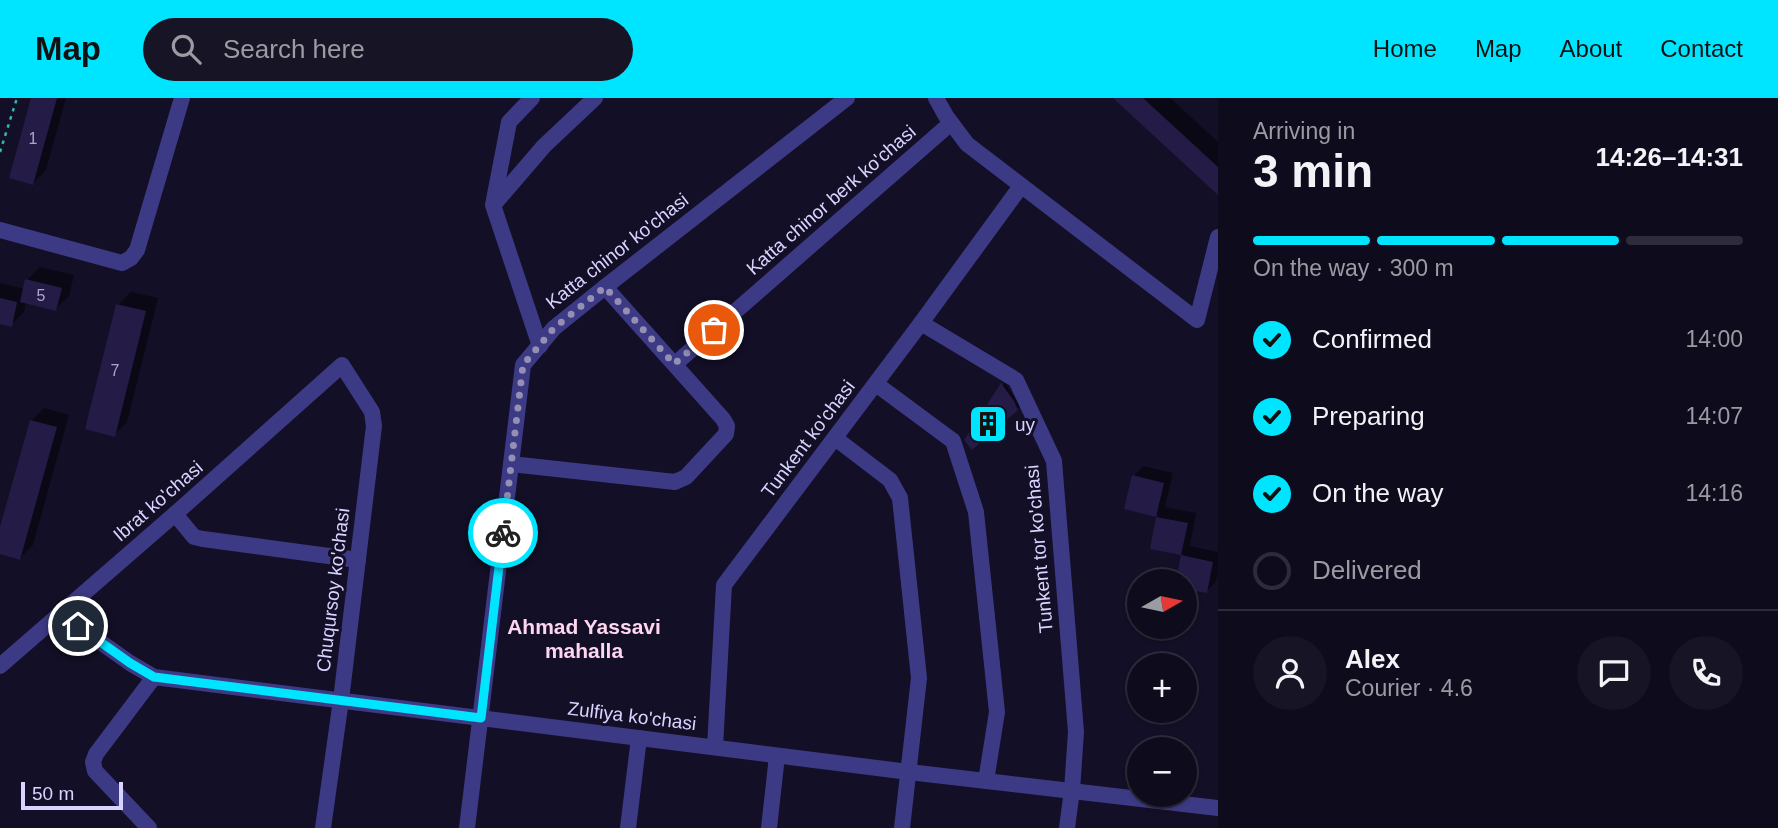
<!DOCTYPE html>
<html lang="en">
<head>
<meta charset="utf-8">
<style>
	body { margin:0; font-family:Arial,sans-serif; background:#171425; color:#f1f3f6; height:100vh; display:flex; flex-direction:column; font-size:26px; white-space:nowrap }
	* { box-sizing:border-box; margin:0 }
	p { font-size:23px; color:#9b9ba3 }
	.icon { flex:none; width:38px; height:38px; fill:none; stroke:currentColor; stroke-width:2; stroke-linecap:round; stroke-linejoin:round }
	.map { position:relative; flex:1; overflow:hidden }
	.panel { display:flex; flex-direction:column; background:#0e0b1c; width:560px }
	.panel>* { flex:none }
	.needle { width:46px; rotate:81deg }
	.fabs { position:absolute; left:1127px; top:471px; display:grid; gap:14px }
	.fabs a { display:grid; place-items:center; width:70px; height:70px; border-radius:50%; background:#0e0b1c; box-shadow:0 2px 5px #0004,0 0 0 2px #2e2b3b; font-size:35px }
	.scale { position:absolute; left:21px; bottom:18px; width:102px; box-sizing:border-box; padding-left:7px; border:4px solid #d9d4ff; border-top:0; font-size:19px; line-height:24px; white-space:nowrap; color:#d9d4ff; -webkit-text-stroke:5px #130f26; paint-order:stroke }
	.pin { position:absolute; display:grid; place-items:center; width:60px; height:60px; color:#fff; margin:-30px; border:4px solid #fff; border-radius:50%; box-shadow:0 2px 7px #0007 }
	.courier { position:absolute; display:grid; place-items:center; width:70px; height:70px; margin:-35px; border:5px solid #00e5ff; border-radius:50%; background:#fff; color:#222; box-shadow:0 2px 9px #0007 }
	.headline em { font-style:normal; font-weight:700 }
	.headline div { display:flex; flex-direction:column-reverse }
	.headline { display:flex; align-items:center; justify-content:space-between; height:119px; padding:0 35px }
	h1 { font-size:46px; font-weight:700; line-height:52px }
	.bar { display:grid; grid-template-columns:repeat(4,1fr); gap:10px 7px; align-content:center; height:84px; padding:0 35px }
	.bar i { height:9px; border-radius:5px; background:#2e2b3b }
	.bar .active { background:#00e5ff }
	.bar p { grid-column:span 4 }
	.line { display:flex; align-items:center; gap:18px; padding:0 35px; border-top:2px solid #2e2b3b }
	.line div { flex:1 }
	.round { display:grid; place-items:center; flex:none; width:74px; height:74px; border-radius:37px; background:#171425 }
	ol { padding:0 35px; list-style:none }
	li { display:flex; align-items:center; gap:21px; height:77px }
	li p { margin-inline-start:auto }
	li .icon { padding:7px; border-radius:50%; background:#00e5ff; color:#111; stroke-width:4 }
	li:last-child { color:#9b9ba3 }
	li i { width:38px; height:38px; border:4px solid #2e2b3b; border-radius:50% }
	header { display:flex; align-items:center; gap:42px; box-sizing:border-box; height:98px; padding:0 35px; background:#00e5ff; color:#111 }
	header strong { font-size:33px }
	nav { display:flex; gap:38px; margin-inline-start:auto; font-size:24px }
	.search { width:490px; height:63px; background:#171425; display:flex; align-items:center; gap:18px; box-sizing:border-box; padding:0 24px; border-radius:38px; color:#9b9ba3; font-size:26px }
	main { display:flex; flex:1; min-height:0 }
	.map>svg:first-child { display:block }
	.shadow { fill:#0007 }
	.building { fill:#241b47 }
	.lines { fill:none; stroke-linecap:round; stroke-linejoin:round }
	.path { stroke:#2fb8b0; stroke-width:2.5; stroke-dasharray:3.5 5; stroke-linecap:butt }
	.minor { stroke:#3d3a85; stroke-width:16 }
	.done { stroke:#948fb3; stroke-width:7; stroke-dasharray:0 12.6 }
	.route { stroke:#00e5ff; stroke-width:9 }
	.labels { text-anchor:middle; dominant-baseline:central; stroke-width:6; stroke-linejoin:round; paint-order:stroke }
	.number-label { font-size:16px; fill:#aca6d1 }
	.street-label { font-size:19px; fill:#d9d4ff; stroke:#130f26 }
	.poi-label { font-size:19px; fill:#d9d4ff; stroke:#130f26; text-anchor:start }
	.neighbourhood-label { font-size:21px; font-weight:bold; fill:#ffd6f0; stroke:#130f26 }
</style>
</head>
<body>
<header>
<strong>Map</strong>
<div class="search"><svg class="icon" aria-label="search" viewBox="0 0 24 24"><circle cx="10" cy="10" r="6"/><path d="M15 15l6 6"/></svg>Search here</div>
<nav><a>Home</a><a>Map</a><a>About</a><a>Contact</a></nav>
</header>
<main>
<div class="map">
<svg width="1218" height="730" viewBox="0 0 1218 730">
	<rect width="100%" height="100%" fill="#130f26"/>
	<g class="shadow">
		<polygon points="33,0 66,0 46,72 33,85"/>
		<polygon points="1115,0 1170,0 1218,44 1218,94"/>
		<polygon points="40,169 74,177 69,198 56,211 26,204 24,214 11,227 0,224 0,185 25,191 27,182"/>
		<polygon points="131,194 158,200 127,324 114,337 118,207"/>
		<polygon points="1005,285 1020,308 972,349 966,342"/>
		<polygon points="44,310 69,317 33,447 20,460 0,454 0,435 31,323"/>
		<polygon points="1143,368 1173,375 1165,409 1196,415 1190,448 1218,454 1218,473 1216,484 1206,493 1185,489 1185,483 1178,483 1183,456 1152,450 1158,417 1126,410 1134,378"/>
	</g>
	<g class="building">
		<polygon points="31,0 57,0 33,87 9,80"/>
		<polygon points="1113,0 1143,0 1218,69 1218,97"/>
		<polygon points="25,181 62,190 56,213 20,204"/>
		<polygon points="0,200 17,204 12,229 0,226"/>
		<polygon points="116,206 146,213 115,339 85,331"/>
		<polygon points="1001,285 1014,303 1018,312 972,352 964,342"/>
		<polygon points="30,322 57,329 20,462 0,456 0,429"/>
		<polygon points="1132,377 1164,385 1156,419 1124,411"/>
		<polygon points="1156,419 1188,425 1181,457 1150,451"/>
		<polygon points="1181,457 1213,464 1207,495 1185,491 1185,483 1176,483"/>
	</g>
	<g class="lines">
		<polyline class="path" points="0,54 17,0"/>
		<g class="minor">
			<polyline points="532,0 509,24 493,107 540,248"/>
			<polyline points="936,0 946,18 967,46 1197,222 1218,139"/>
			<polyline points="495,105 544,48 595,0"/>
			<polyline points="0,132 122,165 131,160 137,152 182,0"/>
			<polyline points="921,225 1016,282 1054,363 1076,634 1072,692 1067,730"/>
			<polyline points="675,266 951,25"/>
			<polyline points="876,286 953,343 976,414 997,614 986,683"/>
			<polyline points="835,340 890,382 900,400 919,580 902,730"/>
			<polyline points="511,366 675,384 686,379 726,336 727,328 723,321 605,189"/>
			<polyline points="175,416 194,439 203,441 358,462"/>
			<polyline points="61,516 130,565 154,579 909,674 1218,710"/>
			<polyline points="0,568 175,416 342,267 372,314 374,328 341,602 323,730"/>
			<polyline points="715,649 724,487 921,225 1021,88"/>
			<polyline points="149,730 95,673 93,664 96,656 154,579"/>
			<polyline points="467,730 523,267 554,230 605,189 847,0"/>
			<polyline points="628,730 639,640"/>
			<polyline points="769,730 777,658"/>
		</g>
	</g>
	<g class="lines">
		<polyline class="done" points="503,435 523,267 554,230 605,189 674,266 714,232"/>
		<polyline class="route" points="78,528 130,565 154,579 481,620 503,435"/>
	</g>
	<defs>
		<symbol id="building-square" viewBox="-11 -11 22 22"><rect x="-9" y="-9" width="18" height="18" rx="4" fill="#00e5ff" stroke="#130f26"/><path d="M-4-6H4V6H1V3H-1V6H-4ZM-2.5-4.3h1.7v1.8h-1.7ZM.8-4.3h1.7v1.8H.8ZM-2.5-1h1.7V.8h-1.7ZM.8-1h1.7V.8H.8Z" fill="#111"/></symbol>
	</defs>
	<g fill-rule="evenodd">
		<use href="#building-square" x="966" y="304" width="44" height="44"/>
	</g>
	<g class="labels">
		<g class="number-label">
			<text x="33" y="40">1</text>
			<text x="41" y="197">5</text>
			<text x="115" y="272">7</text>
		</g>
		<g class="street-label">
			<text transform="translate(831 102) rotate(-41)">Katta chinor berk ko'chasi</text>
			<text transform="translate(617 153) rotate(-38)">Katta chinor ko'chasi</text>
			<text transform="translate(808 341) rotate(-53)">Tunkent ko'chasi</text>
			<text transform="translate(158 403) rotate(-41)">Ibrat ko'chasi</text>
			<text transform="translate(1039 451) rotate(-95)">Tunkent tor ko'chasi</text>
			<text transform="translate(333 492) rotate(-83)">Chuqursoy ko'chasi</text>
			<text transform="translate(632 618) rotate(7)">Zulfiya ko'chasi</text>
		</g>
		<g class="poi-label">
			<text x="1015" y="326">uy</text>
		</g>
		<g class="neighbourhood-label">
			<text x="584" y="528">Ahmad Yassavi<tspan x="584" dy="24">mahalla</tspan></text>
		</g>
	</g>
</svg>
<div class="fabs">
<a><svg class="needle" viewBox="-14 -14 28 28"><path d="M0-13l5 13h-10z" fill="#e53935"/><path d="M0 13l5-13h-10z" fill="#9b9ba3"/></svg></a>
<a>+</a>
<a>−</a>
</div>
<div class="scale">50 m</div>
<div class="pin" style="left:714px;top:232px;background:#ea580c"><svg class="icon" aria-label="bag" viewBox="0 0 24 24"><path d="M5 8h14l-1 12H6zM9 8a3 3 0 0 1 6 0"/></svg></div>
<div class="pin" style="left:78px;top:528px;background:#1f2937"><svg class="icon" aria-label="home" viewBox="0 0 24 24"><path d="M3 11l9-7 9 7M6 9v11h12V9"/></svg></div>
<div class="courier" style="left:503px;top:435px"><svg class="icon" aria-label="bike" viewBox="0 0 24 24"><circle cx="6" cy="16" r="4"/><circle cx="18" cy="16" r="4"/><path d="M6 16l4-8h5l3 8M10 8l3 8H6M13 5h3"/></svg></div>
</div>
<section class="panel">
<div class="headline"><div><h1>3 min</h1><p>Arriving in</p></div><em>14:26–14:31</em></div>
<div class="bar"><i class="active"></i><i class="active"></i><i class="active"></i><i></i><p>On the way · 300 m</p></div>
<ol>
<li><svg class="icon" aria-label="check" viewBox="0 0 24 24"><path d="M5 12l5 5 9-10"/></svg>Confirmed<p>14:00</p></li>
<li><svg class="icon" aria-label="check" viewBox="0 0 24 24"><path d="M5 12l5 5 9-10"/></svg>Preparing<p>14:07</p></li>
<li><svg class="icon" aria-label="check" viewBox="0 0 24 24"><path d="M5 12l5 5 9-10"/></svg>On the way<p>14:16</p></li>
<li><i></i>Delivered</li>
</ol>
<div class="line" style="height:126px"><a class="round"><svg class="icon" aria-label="person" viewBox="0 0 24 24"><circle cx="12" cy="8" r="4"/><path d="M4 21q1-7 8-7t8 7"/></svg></a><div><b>Alex</b><p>Courier · 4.6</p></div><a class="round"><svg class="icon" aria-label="chat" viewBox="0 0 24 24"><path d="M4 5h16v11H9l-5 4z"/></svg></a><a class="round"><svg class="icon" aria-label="phone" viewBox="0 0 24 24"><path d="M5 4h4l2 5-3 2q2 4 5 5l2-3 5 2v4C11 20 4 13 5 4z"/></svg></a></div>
</section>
</main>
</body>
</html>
